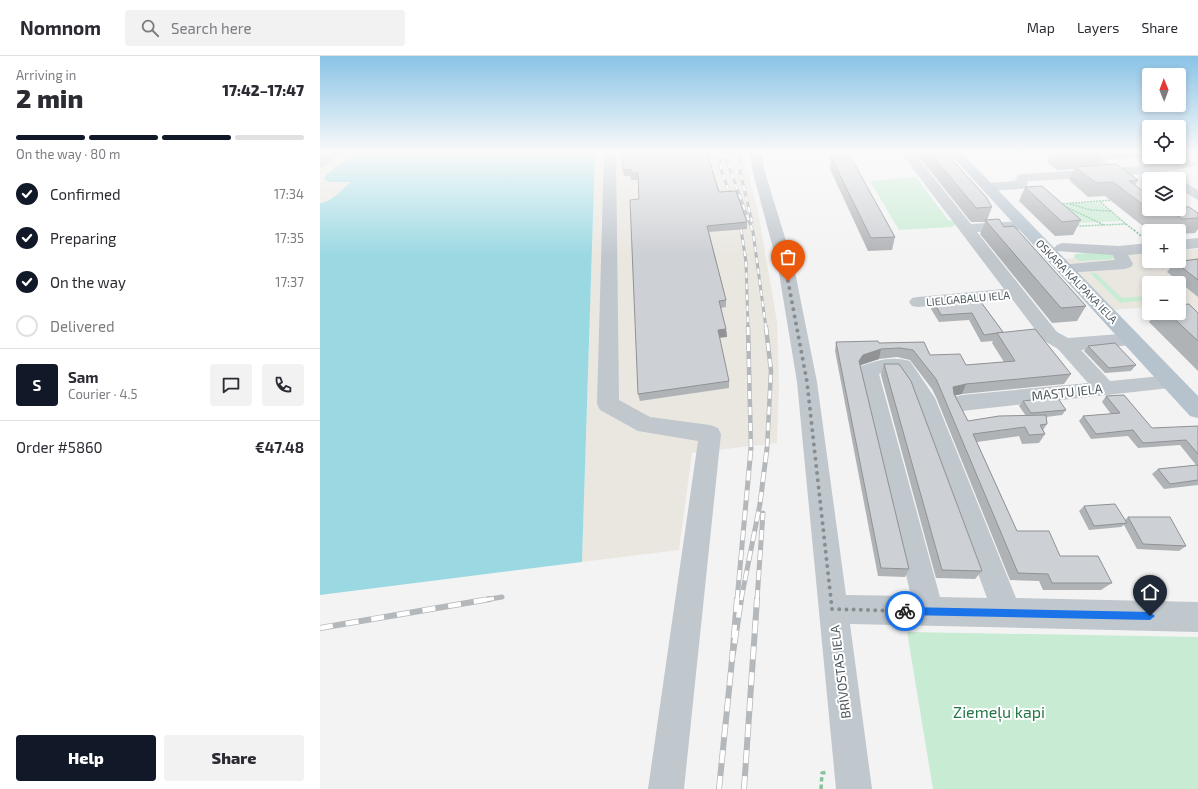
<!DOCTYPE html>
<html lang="en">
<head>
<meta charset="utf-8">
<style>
	body { margin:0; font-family:"Exo 2",sans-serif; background:#f2f2f3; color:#2b2b33; height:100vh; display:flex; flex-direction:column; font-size:15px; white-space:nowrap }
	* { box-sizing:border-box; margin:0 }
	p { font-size:13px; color:#7c7c81 }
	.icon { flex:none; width:22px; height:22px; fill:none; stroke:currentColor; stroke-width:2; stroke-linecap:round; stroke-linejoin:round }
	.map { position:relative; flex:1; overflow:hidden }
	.sheet { display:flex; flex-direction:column; background:#fff; width:320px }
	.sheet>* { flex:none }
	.needle { width:26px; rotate:359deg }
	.tools { position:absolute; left:822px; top:12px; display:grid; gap:8px }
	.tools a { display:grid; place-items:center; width:44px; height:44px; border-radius:4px; background:#fff; box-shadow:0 2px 6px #0003; font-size:20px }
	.pin { position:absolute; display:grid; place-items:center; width:34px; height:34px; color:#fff; margin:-41px -17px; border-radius:50% 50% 50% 0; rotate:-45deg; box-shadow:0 0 4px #0007 }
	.pin .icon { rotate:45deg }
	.courier { position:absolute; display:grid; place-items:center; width:40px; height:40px; margin:-20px; border:3px solid #1a73e8; border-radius:50%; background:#fff; color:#222; box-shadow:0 1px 5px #0007 }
	.overview em { font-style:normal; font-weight:800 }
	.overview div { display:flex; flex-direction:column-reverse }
	.overview { display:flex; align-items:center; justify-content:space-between; height:68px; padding:0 16px }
	h1 { font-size:26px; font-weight:800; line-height:30px }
	.bar { display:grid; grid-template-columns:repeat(4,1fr); gap:6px 4px; align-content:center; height:48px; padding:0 16px }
	.bar i { height:5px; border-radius:3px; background:#e1e1e2 }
	.bar .current { background:#111827 }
	.bar p { grid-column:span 4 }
	.line { display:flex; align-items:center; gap:10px; padding:0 16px; border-top:1px solid #e1e1e2 }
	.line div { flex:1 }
	.round { display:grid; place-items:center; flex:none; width:42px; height:42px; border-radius:4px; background:#f2f2f3 }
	ol { padding:0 16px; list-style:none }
	li { display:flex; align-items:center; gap:12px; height:44px }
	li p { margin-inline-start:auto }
	li .icon { padding:4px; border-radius:50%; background:#111827; color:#fff; stroke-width:4 }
	li:last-child { color:#7c7c81 }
	li i { width:22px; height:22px; border:2px solid #e1e1e2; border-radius:50% }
	.cta { display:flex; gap:8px; margin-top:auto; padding:8px 16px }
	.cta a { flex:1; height:46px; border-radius:4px; background:#111827; color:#fff; font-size:16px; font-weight:800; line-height:46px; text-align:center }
	.cta a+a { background:#f2f2f3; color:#2b2b33 }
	header { display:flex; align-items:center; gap:24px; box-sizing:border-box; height:56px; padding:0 20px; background:#fff; border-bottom:1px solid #e1e1e2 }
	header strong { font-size:19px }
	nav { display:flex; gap:22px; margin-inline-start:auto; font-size:14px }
	.search { width:280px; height:36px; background:#f2f2f3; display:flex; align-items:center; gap:10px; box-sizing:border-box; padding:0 14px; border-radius:4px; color:#7c7c81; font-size:15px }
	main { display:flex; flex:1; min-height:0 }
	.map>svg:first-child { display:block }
	.commercial { fill:#eae7e1 }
	.green { fill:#c8ebd3 }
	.water { fill:#9bd9e2 }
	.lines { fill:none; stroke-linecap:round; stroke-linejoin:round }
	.path-far2 { stroke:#84c5a0; stroke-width:1.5; stroke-dasharray:2 1; stroke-linecap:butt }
	.path-far1 { stroke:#84c5a0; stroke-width:2; stroke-dasharray:2 1.5; stroke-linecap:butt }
	.path { stroke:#84c5a0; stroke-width:3.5; stroke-dasharray:4.5 3; stroke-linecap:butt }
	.minor { fill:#c0c7cd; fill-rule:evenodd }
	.major { fill:#b6c3cd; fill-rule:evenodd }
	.rail-far3-casing { stroke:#b5b8bb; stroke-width:3 }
	.rail-far2-casing { stroke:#b5b8bb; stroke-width:4.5 }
	.rail-far1-casing { stroke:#b5b8bb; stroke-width:5 }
	.rail-casing { stroke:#b5b8bb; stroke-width:6 }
	.rail-far3 { stroke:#fff; stroke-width:2; stroke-dasharray:5.5; stroke-linecap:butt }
	.rail-far2 { stroke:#fff; stroke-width:3; stroke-dasharray:8; stroke-linecap:butt }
	.rail-far1 { stroke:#fff; stroke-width:3.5; stroke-dasharray:10; stroke-linecap:butt }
	.rail { stroke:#fff; stroke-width:4.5; stroke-dasharray:13; stroke-linecap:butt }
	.wall { fill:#b0b3b6 }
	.shaded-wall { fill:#909294 }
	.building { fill:#cdd0d4; stroke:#909294 }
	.route { fill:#1a73e8 }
	.done { stroke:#878e92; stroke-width:4; stroke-dasharray:0 7.2 }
	.labels { text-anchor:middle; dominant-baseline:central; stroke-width:4; stroke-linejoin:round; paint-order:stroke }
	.far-street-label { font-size:11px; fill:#4c575d; stroke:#fff }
	.street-label { font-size:13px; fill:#4c575d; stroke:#fff }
	.near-park-label { font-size:16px; fill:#247748; stroke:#fff }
</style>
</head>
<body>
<header>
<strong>Nomnom</strong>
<div class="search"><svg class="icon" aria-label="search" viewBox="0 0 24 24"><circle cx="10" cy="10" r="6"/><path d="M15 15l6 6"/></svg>Search here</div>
<nav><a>Map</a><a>Layers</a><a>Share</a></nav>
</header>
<main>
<section class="sheet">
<div class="overview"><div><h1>2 min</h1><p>Arriving in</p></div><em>17:42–17:47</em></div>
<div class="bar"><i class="current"></i><i class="current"></i><i class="current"></i><i></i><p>On the way · 80 m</p></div>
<ol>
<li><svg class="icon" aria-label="check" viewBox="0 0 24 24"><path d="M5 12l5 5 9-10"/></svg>Confirmed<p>17:34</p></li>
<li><svg class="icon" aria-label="check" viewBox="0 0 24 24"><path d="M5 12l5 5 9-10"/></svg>Preparing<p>17:35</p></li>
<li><svg class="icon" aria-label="check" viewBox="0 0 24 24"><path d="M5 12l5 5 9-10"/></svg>On the way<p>17:37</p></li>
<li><i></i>Delivered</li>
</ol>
<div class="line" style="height:72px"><b class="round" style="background:#111827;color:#fff">S</b><div><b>Sam</b><p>Courier · 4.5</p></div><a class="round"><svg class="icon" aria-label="chat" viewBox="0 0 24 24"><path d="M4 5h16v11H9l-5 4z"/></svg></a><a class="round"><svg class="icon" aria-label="phone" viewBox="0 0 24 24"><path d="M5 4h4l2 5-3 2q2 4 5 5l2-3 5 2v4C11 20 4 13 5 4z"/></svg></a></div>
<div class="line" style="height:52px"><div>Order #5860</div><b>€47.48</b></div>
<div class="cta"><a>Help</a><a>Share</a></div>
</section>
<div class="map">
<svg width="878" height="733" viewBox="0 0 878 733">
	<rect width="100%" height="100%" fill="#f4f3f3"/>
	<g class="commercial">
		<polygon points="0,97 35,97 9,126 31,125 16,139 4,146 0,147"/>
		<polygon points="275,97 413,97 414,107 425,106 438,155 457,266 459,329 457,387 372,397 359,494 262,506"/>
		<polygon points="878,193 878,276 859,257 859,227 829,227 829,251 793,254 743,203 829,196 829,205 859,205 859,194"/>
	</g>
	<g class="green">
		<polygon points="596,121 628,164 636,166 635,169 631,171 579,174 550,125"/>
		<polygon points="778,146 801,165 759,167 739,148"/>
		<polygon points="768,197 791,198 795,201 793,203 760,205 754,201 755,198"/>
		<polygon points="770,217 776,217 802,242 829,240 829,244 800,247"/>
		<polygon points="587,576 878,581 878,733 613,733"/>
	</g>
	<path class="water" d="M35 97H275L262 506 0 539V147C12 146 22 133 31 126H9L4 123 7 118Z"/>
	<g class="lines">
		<g class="path-far2">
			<polyline points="740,148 793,144"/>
			<polyline points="750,148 771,154 792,155"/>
			<polyline points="744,150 784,169"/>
			<polyline points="757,168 760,170 806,168 779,145"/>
			<polyline points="806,168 815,175"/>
		</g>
		<polyline class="path-far1" points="814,174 821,180"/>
		<polyline class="path" points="501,733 502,717 508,716"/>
		<g class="minor">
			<polygon points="6,97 20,97 4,111 0,112 0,102"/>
			<polygon points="284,97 296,97 299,344 330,361 390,369 398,372 401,378 364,733 328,733 378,385 318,375 280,354 277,348"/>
			<path d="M430 97H442L444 113 474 211 497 326 526 539 591 540 538 315 541 310C558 304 572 300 590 305L615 342 696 542 878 546V576L530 568 552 733H516L477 326 458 211 432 113ZM566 316 577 317 594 343 667 542 620 541 559 318Z"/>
			<polygon points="581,97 594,97 651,168 703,165 708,166 710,169 708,172 703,173 657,176 737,276 748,282 812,277 819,279 821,283 819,287 812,289 761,294 790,325 852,319 859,321 862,326 859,331 642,355 634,353 631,347 634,341 642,339 768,327 738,293 723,284 692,243 598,251 592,250 589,246 592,242 598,241 684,233"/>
			<path d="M773 97H829V101H831L784 104 794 112 845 108 870 104 876 108C869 118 729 124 708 125L706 132 701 133 667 135 660 131 667 127 695 125 698 119 702 118 780 113 767 101Z"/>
			<polygon points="859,123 878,134 878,144 859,133"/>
			<polygon points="878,182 878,192 859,194 859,184"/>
			<polygon points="742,187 799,190 829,187 829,197 808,199 813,208 811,211 805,213 745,217 739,215 737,212 739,209 795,204 793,199 737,195 734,192 737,189"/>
		</g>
		<polygon class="major" points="629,97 642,97 878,340 878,362 870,360"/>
		<defs>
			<g id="rail-far3">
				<polyline points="400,97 401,113 411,142"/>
				<polyline points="404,97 433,176 446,272"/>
				<polyline points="419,97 420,115 432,166"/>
				<polyline points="421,173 426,206 428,272"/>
			</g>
			<g id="rail-far2">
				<polyline points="428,271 431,393"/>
				<polyline points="446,271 451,315 447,393"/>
			</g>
			<g id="rail-far1">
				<polyline points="164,544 182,541"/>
				<polyline points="417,544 431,392"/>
				<polyline points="421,544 440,448 447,392"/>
				<polyline points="437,544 443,457"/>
			</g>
			<g id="rail">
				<polyline points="417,543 412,604 421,543"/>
				<polyline points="0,572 170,543"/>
				<polyline points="399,733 412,604"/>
				<polyline points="424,733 437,543"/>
			</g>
		</defs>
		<use href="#rail-far3" class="rail-far3-casing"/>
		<use href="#rail-far2" class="rail-far2-casing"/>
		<use href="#rail-far1" class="rail-far1-casing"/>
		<use href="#rail" class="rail-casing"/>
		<use href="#rail-far3" class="rail-far3"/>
		<use href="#rail-far2" class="rail-far2"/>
		<use href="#rail-far1" class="rail-far1"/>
		<use href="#rail" class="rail"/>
	</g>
	<g class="wall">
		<polygon points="302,97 399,136 427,166 427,173 389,176 406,244 406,251 401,252 406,273 407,281 399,281 409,325 409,332 320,345 318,338 319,143 318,124 311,124 310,120 304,120 303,114"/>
		<polygon points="596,97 614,97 615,98 672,151 667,164 684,171 766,250 757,265 732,267 660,178 665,166 651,166"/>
		<polygon points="731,97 781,97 782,98 777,109 818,124 815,129 829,153 878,157 878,173 875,177 859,178 859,175 848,175 842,170 824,171 785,140 768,141 749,124 754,113 737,114 727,106"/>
		<polygon points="869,97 878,97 878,99 871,99"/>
		<polygon points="511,101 575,181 572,194 548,195 510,113"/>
		<polygon points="705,131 761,164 753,179 735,180 699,145"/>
		<polygon points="878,203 878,241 847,216 855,206"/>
		<polygon points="658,242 683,276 751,318 744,328 642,338 635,339 648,365 706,360 699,350 703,345 746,354 742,359 726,361 727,368 723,374 725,378 719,387 702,388 699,380 657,386 697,475 740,500 792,527 781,534 723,534 719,525 690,524 616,341 612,333 590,304 577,301 559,303 541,309 540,309 589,513 585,521 558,520 515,295 516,286 559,287 604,286 610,299 646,309 684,306 672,287 673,285 661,286 649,264 619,266 611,253 614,246"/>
		<polygon points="836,257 878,257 878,315 829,266"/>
		<polygon points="768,290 816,309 811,315 785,317 764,295"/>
		<polygon points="564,308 662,515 655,523 616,522 561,319"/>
		<polygon points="786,340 832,372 878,370 878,429 844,433 832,418 838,413 876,409 860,389 818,392 808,380 771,383 759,365 763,360 791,358 782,346"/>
		<polygon points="764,450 805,464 808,461 866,490 859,495 817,493 804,469 801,471 769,474 759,455"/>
	</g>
	<g class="shaded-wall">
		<polygon points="406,273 407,281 398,282 398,274"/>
		<polygon points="561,293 559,303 541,309 537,314 539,305 543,299"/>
		<polygon points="646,328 642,338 628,341 633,331"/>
	</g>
	<g class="building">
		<polygon points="302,97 387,97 399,136 416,135 427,166 387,170 406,244 399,245 406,273 398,274 409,325 318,338 310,144 319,143 318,117 310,117 311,113 303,114"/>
		<polygon points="610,97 614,97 615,98 627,98 666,141 672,151 656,152"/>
		<polygon points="739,97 781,97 782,98 743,101"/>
		<polygon points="530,100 575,181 551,182 511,101"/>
		<polygon points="796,108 818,124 809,125 829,139 829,153 859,153 859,151 869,151 878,157 878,162 862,163 852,156 834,157 793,126 776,127 755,111"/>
		<polygon points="722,130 761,164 742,166 705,131"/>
		<polygon points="679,163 684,171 694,170 766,250 741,252 665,164"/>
		<polygon points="878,203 878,224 855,206"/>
		<polygon points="658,242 683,276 664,279 652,257 621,259 614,246"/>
		<polygon points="869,248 878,257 878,285 848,257 859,257 859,249"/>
		<polygon points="715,273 751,318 646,328 633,331 634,338 648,365 679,360 726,359 727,368 720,369 725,378 709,379 705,371 653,378 697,475 729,475 740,500 778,500 792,527 732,527 728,518 698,517 620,332 616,323 593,294 580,292 561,293 543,299 539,305 589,513 561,512 516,286 558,285 559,287 604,286 610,299 640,298 646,309 695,305 677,277"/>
		<polygon points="795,287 816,309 789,312 768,290"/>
		<polygon points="564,308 579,308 591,325 662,515 622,514"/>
		<polygon points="804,339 832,372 878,370 878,398 866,384 823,387 813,374 776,378 763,360 800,357 786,340"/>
		<polygon points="737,341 746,354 711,357 703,345"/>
		<polygon points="878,409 878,424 850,428 838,413"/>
		<polygon points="795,448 807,467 774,470 764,450"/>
		<polygon points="808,461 850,461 866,490 823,488"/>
	</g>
	<linearGradient id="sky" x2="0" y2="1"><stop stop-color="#89c3e6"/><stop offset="0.48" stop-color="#fafafa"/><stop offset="1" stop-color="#fafafa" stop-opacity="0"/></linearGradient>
	<rect width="878" height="200" fill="url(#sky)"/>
	<polygon class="route" points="585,551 830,556 835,560 830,564 585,559 581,555"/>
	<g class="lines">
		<polyline class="done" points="468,225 487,326 512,553 585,555"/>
	</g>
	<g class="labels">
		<g class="far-street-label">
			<text transform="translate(757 225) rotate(46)">OSKARA KALPAKA IELA</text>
			<text transform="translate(648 242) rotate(-5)">LIELGABALU IELA</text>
		</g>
		<g class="street-label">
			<text transform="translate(747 336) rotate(-6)">MASTU IELA</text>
			<text transform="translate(520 616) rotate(-97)">BRĪVOSTAS IELA</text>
		</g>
		<g class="near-park-label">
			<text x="679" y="655">Ziemeļu kapi</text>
		</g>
	</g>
</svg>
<div class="tools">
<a><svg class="needle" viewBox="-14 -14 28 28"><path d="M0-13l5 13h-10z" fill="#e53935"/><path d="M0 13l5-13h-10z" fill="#7c7c81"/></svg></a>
<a><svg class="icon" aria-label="locate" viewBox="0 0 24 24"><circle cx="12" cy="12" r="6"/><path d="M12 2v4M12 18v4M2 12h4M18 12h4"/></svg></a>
<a><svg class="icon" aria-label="layers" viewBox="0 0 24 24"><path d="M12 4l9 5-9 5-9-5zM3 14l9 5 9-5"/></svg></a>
<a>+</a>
<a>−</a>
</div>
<div class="pin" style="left:468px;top:225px;background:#ea580c"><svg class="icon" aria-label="bag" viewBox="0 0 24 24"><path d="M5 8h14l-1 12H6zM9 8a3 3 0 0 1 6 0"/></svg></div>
<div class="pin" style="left:830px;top:560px;background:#1f2937"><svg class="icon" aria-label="home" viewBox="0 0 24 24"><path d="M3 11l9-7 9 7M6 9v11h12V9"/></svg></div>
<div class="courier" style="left:585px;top:555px"><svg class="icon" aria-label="bike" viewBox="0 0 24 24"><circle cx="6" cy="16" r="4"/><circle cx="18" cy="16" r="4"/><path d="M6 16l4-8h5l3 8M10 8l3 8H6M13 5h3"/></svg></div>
</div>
</main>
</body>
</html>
